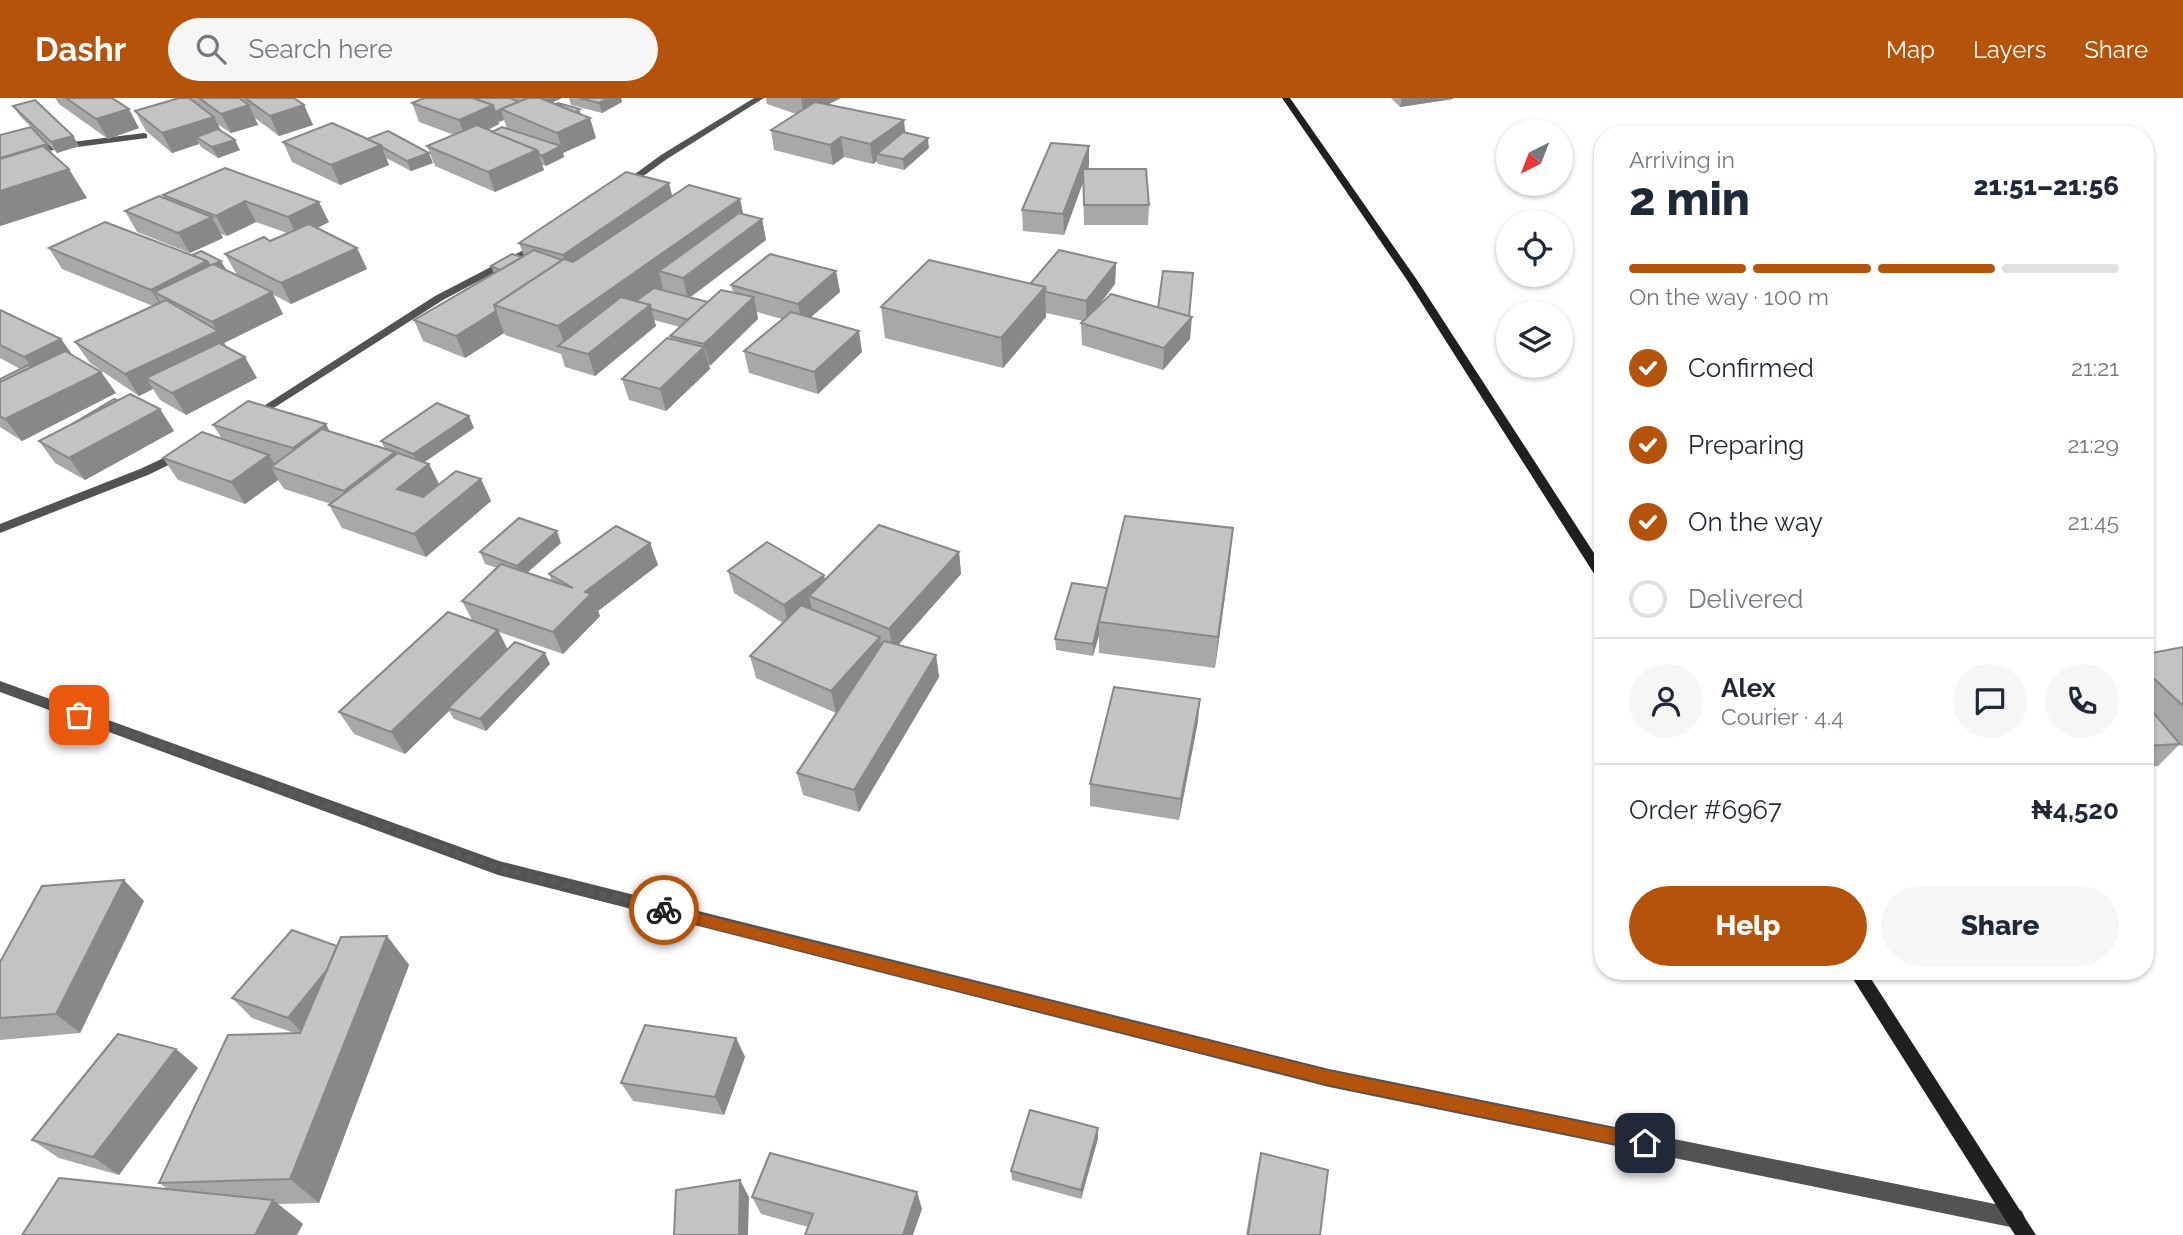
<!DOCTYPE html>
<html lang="en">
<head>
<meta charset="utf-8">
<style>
	body { margin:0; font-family:Raleway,sans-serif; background:#f6f6f7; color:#1f2937; height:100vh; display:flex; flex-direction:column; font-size:26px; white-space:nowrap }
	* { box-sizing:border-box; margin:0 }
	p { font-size:23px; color:#747a83 }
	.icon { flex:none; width:38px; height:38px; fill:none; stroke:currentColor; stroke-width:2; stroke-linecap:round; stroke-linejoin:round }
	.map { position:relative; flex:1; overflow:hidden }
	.drawer { position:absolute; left:1594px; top:28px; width:560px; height:854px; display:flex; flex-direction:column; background:#fff; border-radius:28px; box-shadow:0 2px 5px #0004 }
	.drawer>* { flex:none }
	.needle { width:46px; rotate:222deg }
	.controls { position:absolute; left:1496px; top:21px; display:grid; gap:14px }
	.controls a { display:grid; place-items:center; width:77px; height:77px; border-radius:50%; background:#fff; box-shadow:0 2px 5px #0004; font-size:35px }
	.pin { position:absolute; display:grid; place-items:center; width:60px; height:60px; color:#fff; margin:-30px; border-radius:14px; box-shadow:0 4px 10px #0006 }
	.courier { position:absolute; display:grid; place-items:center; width:70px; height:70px; margin:-35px; border:5px solid #b45309; border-radius:50%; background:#fff; color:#222; box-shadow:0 2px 9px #0007 }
	.summary em { font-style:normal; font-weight:800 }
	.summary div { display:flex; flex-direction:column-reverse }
	.summary { display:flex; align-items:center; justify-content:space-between; height:119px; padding:0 35px }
	h1 { font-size:46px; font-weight:800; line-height:52px }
	.bar { display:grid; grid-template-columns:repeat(4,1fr); gap:10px 7px; align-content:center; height:84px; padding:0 35px }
	.bar i { height:9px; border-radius:5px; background:#e0e1e3 }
	.bar .active { background:#b45309 }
	.bar p { grid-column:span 4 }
	.line { display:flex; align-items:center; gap:18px; padding:0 35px; border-top:2px solid #e0e1e3 }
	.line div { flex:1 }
	.round { display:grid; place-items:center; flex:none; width:74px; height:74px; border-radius:37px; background:#f6f6f7 }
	ol { padding:0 35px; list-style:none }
	li { display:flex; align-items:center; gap:21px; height:77px }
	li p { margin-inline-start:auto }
	li .icon { padding:7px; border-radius:50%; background:#b45309; color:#fff; stroke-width:4 }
	li:last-child { color:#747a83 }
	li i { width:38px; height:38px; border:4px solid #e0e1e3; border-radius:50% }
	.action { display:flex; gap:14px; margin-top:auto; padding:14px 35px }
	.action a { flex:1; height:80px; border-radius:42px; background:#b45309; color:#fff; font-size:28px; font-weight:800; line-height:80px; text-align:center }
	.action a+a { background:#f6f6f7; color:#1f2937 }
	header { display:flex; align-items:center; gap:42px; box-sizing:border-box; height:98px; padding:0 35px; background:#b45309; color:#fff }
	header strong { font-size:33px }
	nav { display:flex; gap:38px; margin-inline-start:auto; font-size:24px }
	.search { width:490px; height:63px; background:#f6f6f7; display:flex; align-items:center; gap:18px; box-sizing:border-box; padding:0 24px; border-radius:38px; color:#747a83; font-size:26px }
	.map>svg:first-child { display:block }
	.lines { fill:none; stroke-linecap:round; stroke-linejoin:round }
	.minor { fill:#535353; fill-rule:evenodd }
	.tertiary { fill:#535353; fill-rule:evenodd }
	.secondary { fill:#202020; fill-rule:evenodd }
	.wall { fill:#a8a8a8; fill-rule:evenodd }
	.shaded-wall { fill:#888 }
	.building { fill:#c3c3c3; stroke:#888; stroke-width:2 }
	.route { fill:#b45309 }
	.done { stroke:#595959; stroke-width:7; stroke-dasharray:0 12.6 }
</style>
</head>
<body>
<header>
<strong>Dashr</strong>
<div class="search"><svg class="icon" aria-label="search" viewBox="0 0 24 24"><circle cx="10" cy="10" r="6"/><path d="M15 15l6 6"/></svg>Search here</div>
<nav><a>Map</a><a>Layers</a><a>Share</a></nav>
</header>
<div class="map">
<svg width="2183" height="1137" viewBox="0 0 2183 1137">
	<rect width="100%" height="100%" fill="#fff"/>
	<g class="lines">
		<g class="minor">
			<polygon points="754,0 764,0 667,61 628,89 620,87 661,57"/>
			<polygon points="144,35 147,36 147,40 0,59 0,53"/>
			<polygon points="539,144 544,147 542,149 443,202 258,320 250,320 248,318 435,198"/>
			<polygon points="183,351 187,352 187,358 148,377 0,435 0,426 140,371"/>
		</g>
		<polygon class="tertiary" points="0,583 499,763 1329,971 2015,1110 2022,1113 2025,1120 2022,1127 2015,1130 1329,989 498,777 0,594"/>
		<g class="secondary">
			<polygon points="1282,0 1290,0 1417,182 1603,469 1603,483 1598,482 1407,182"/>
			<polygon points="1848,873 1866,873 2036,1137 2015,1137"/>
		</g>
	</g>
	<g class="wall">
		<polygon points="55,0 112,0 139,30 108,41 59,6"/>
		<polygon points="179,0 294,0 304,7 313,27 279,38 255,20 258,27 231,35 217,26 221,33 240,52 218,60 201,49 199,46 172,55 146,33 135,13"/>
		<path d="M424 0H562L552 5 580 11 581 16 596 40 563 55 564 59 546 68 542 67 544 72 495 94 435 68 427 48 454 37 419 24 412 5ZM504 22 507 31 492 34 488 32 499 26 498 24Z"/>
		<polygon points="569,0 621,0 622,4 602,15 571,7"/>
		<polygon points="766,0 841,0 828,6 905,35 929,50 904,72 878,66 877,63 873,66 844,59 833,67 774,52 771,32 796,16 767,6"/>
		<polygon points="1391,0 1453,0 1453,1 1400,9"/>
		<polygon points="13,8 73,38 79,48 57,55 31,30 87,100 0,128 0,37 31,29 20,18"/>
		<polygon points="367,41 433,65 411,73 386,60 389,67 340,87 292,64 283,44"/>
		<polygon points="1089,68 1088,71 1149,107 1148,127 1084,127 1083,84 1064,137 1023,133 1022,112"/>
		<polygon points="225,70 329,124 317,130 357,150 367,171 291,206 272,196 283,216 224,245 227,249 257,280 186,317 160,302 153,291 139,298 90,265 75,244 153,208 62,171 49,150 227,173 254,186 237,177 225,156 270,143 287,135 256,124 227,138 221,136 223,140 190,155 137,134 125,113 165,100 163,97"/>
		<polygon points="672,98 740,101 743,116 762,121 766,142 690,199 708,204 733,195 731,187 836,173 840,194 811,219 862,254 818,296 749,275 744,253 782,221 757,214 758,221 709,267 710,271 666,313 629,302 622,281 671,241 670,238 680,229 654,222 656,228 595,278 565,269 561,256 505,237 504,235 465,260 423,243 414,222 494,175 491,168 524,158 519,145"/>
		<polygon points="1116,165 1115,186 1096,211 1189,219 1190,241 1163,272 1082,247 1081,225 1083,223 1046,215 1046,219 1003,270 885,240 881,209 1030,186"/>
		<polygon points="0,212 61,241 73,258 101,274 116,295 22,343 0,329 0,281 20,271 0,260"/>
		<polygon points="160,311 174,333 85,382 55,365 39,343"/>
		<polygon points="213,327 330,334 385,351 381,343 474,330 424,364 429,366 439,386 481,381 491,403 426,459 342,430 329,407 331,406 284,391 278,382 245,406 178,382 163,360 222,341"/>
		<polygon points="561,445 527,475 552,483 549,476 650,445 658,467 598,513 600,518 563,556 499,534 507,551 550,566 486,633 454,621 449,613 405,656 354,636 339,614 472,522 462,503 497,470 485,466 480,454"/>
		<polygon points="959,454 961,476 898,547 936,557 939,579 859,714 803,697 797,675 836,615 756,580 750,558 783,525 734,495 728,473 824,477 825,482"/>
		<polygon points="1230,462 1215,570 1099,555 1099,537 1093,558 1056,552 1055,541 1107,490"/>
		<polygon points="2146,546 2152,552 2149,556 2183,549 2183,649 2180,646 2158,668 2146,669"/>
		<polygon points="1198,623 1179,722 1090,708 1090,686"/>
		<polygon points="144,803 80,935 0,942 0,864"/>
		<polygon points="387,838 409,867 319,1105 278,1106 303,1126 168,1091 159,1085 294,935 252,920 232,900 337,848"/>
		<polygon points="736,940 745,959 724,1017 633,1003 621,985"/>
		<polygon points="176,951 198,970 119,1077 59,1060 32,1042"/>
		<polygon points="1098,1030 1098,1040 1081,1101 1012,1082 1011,1073"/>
		<polygon points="1261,1055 1320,1137 1246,1137 1257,1073"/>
		<polygon points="752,1099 922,1111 808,1129 761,1116"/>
	</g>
	<g class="shaded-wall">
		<polygon points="535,0 562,0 538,11"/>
		<polygon points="609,0 621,0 622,4 602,15 599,5"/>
		<polygon points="801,0 841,0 804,19"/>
		<polygon points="1402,0 1453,0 1453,1 1400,9"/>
		<polygon points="249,7 258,27 231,35 221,16"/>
		<polygon points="304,7 313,27 279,38 270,18"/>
		<polygon points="493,7 499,26 466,42 459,22"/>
		<polygon points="129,11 139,30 108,41 96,21"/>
		<polygon points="501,12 504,22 499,24 495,14"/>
		<polygon points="214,19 224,38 196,39 199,46 172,55 162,35"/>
		<polygon points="590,20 596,40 563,55 564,59 546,68 542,58 561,48 557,35"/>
		<polygon points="904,22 906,42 877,56 877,63 873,66 870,46"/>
		<polygon points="73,38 79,48 57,55 51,44"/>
		<polygon points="841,39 844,59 833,67 830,47"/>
		<polygon points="928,40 929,50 904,72 903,61"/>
		<polygon points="235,42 240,52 218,60 212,49"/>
		<polygon points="47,46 59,66 0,83 0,60"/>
		<polygon points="381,47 389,67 340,87 331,67"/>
		<polygon points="1089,48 1089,68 1064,137 1063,116"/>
		<polygon points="537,52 544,72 495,94 488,74"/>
		<polygon points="429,55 433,65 411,73 407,63"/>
		<polygon points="69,71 87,100 0,128 0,93"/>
		<polygon points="669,85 674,105 567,169 563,157"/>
		<polygon points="740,101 746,130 659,173 663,190 639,208 566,250 558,228"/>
		<polygon points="245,103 256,124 227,138 216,118"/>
		<polygon points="319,104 329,124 298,140 288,119"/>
		<polygon points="212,119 223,140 190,155 178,135"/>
		<polygon points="762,121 766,142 688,201 683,180"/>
		<polygon points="357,150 367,171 291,206 281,185"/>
		<polygon points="207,163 221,163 227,173 154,194 165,212 164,213 151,192"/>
		<polygon points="1116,165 1115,186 1086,224 1086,203"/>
		<polygon points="836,173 840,194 802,227 798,206"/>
		<polygon points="1045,189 1046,219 1003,270 1001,240"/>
		<polygon points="272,194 283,216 224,245 230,255 146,280 153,291 139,298 125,276 217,233 212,224"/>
		<polygon points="754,199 758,221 710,268 704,246"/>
		<polygon points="650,207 656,228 595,278 588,256"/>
		<polygon points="496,213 504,235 465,260 456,238"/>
		<polygon points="1192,219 1190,241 1163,272 1164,250"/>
		<polygon points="859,233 862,254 818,296 814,274"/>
		<polygon points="61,241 76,262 35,274 24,259"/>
		<polygon points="704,249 710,271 666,313 660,291"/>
		<polygon points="245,259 257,280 186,317 172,295"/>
		<polygon points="101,274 116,295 22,343 5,321"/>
		<polygon points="160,311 174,333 85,382 69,360"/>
		<polygon points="469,318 474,330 419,368 413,356"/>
		<polygon points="326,326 337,348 305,373 293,350"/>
		<polygon points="395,354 406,376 357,415 344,393"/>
		<polygon points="269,357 277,371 271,369 278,382 245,406 231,384"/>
		<polygon points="429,366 440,388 408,413 397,391"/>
		<polygon points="481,381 491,403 426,459 414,436"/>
		<polygon points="1233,430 1230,462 1215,570 1218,539"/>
		<polygon points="557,433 561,445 522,479 517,468"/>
		<polygon points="650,445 658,467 598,513 600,518 563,556 553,534 585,494"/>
		<polygon points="959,454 961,476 893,553 889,531"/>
		<polygon points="824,477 828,499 809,498 812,512 789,529 784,507"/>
		<polygon points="1099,525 1099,537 1093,558 1093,546"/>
		<polygon points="498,532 509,554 448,610 449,613 405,656 391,634"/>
		<polygon points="880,539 883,561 836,615 831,593"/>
		<polygon points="545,555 550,566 486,633 480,621"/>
		<polygon points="936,557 939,579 859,714 854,692"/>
		<polygon points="1200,601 1198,623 1179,722 1181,701"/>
		<polygon points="124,782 144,803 80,935 56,916"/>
		<polygon points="387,838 409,867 319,1105 290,1081"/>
		<polygon points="344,851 306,939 288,920"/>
		<polygon points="736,940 745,959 724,1017 715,999"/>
		<polygon points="176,951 198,970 119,1077 93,1059"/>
		<polygon points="1098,1030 1098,1040 1081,1101 1081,1092"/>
		<polygon points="740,1082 749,1099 748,1137 739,1137"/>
		<polygon points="917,1094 922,1111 913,1137 903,1137"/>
		<polygon points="273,1102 303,1126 297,1137 255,1137"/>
	</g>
	<g class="building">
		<polygon points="66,0 112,0 129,11 96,21"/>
		<polygon points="179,0 189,0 214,19 162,35 135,13"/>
		<polygon points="199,0 239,0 249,7 221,16"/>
		<polygon points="245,0 294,0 304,7 270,18"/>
		<polygon points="424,0 473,0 493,7 459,22 412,5"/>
		<polygon points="473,0 510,0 519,4 495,14 493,7"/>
		<polygon points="528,0 540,0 590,20 557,35 501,11"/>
		<polygon points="579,0 609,0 599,5"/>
		<polygon points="35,2 73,38 51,44 13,8"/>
		<polygon points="815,4 904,22 870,46 841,39 830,47 771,32"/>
		<polygon points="558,5 580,11 575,14 556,6"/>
		<polygon points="332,25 381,47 331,67 283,44"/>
		<polygon points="477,27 537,52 488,74 427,48"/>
		<polygon points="31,29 47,46 0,60 0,37"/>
		<polygon points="502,29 561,48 542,58 539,56 537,52 492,34"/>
		<polygon points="218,31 235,42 212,49 196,39"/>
		<polygon points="388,33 429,55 407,63 382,49 381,47 367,41"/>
		<polygon points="903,34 928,40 903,61 877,56"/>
		<polygon points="1051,45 1089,48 1063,116 1022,112"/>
		<polygon points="43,48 69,71 0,93 0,61"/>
		<polygon points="225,70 319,104 288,119 245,103 216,118 163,97"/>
		<polygon points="1083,71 1146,71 1149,107 1084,107"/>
		<polygon points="626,74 669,85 563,157 519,145"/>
		<polygon points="689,87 740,101 558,228 494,207 564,161 573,164"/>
		<polygon points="159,98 212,119 178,135 125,113"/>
		<polygon points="739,115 762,121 683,180 659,173"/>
		<polygon points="105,124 207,163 151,192 49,150"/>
		<polygon points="309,126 357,150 281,185 225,156 264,139 270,143"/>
		<polygon points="534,152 562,162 494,207 496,213 456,238 414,222"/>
		<polygon points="1059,152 1116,165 1086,203 1046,194 1045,189 1030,186"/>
		<polygon points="201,153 221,163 210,168 207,163 192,157"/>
		<polygon points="512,156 522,159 500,172 491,168"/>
		<polygon points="770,156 836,173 798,206 731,187"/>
		<polygon points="929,162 1045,189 1001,240 881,209"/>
		<polygon points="213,166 272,194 212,224 154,194"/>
		<polygon points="1163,173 1193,175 1189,219 1158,210"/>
		<polygon points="654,190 708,204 689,222 651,211 650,207 636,203"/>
		<polygon points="721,192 754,199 704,246 670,238"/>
		<polygon points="1111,196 1192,219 1164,250 1081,225"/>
		<polygon points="621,199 650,207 588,256 558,248"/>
		<polygon points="166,202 218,233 125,276 75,244"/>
		<polygon points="0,212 61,241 24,259 0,247"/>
		<polygon points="791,214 859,233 814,274 744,253"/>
		<polygon points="667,240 704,249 660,291 622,281"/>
		<polygon points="219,245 245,259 172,295 146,280"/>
		<polygon points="65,253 101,274 5,321 0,318 0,284"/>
		<polygon points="28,267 33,268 0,284 0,281"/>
		<polygon points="130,296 160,311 69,360 39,343"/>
		<polygon points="114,301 118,302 72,326"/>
		<polygon points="248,303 326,326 293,350 213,327"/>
		<polygon points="437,305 469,318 413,356 381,343"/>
		<polygon points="322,331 395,354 344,393 271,369"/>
		<polygon points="202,334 269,357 231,384 163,360"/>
		<polygon points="398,355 429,366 397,391 423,399 456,373 481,381 414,436 329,407"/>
		<polygon points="1125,418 1233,430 1218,539 1099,524"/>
		<polygon points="519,420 557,433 517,468 480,454"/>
		<polygon points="879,427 959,454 889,531 809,498"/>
		<polygon points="616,428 650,445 585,494 591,496 553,534 462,503 501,466 573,490 549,476"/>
		<polygon points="767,444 824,477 784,507 728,473"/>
		<polygon points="1072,485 1107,490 1093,546 1055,541"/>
		<polygon points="801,507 880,539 831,593 750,558"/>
		<polygon points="448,514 498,532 391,634 339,614"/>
		<polygon points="884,543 936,557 854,692 797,675"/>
		<polygon points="515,544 545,555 480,621 448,610"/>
		<polygon points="2146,546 2152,552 2146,553"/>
		<polygon points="2183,549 2183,608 2146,573 2146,556"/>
		<polygon points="1114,589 1200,601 1181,701 1090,686"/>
		<polygon points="2146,606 2180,646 2146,648"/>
		<polygon points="124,782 56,916 0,920 0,864 42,788"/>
		<polygon points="292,832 337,848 327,872 288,920 232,900"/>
		<polygon points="387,838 290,1081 159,1085 228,937 300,935 341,839"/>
		<polygon points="645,927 736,940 715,999 621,985"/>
		<polygon points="118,936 176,951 93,1059 32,1042"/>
		<polygon points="1030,1012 1098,1030 1081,1092 1011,1073"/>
		<polygon points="770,1055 917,1094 903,1137 805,1137 813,1116 752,1099"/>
		<polygon points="1261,1055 1328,1072 1320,1137 1248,1137"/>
		<polygon points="59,1080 273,1102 255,1137 22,1137"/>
		<polygon points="740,1082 739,1137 674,1137 676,1092"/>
	</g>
	<polygon class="route" points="664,807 1329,973 1645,1037 1651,1039 1653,1045 1651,1050 1645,1052 1329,987 664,818 657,812"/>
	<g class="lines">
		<polyline class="done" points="79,617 498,770 664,812"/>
	</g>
</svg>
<div class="controls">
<a><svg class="needle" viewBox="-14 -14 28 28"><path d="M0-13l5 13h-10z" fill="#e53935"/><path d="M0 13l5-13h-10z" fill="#747a83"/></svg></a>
<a><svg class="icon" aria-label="locate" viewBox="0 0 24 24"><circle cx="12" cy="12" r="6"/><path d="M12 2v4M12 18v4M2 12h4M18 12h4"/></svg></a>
<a><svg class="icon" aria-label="layers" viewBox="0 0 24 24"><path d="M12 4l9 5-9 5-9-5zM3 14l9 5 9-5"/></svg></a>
</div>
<div class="pin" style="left:79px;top:617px;background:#ea580c"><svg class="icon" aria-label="bag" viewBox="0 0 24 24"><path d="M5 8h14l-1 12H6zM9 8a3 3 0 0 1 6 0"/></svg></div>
<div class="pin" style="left:1645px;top:1045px;background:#1f2937"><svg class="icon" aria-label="home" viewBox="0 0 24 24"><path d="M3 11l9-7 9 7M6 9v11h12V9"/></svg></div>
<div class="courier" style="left:664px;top:812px"><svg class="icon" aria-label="bike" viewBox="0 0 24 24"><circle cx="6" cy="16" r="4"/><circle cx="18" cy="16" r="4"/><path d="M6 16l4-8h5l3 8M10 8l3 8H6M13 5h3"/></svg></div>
<section class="drawer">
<div class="summary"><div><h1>2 min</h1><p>Arriving in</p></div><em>21:51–21:56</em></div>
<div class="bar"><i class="active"></i><i class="active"></i><i class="active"></i><i></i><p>On the way · 100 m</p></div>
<ol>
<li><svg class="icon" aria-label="check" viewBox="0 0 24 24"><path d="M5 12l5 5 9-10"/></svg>Confirmed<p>21:21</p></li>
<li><svg class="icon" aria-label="check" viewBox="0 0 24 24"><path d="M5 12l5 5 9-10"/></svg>Preparing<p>21:29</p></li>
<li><svg class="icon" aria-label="check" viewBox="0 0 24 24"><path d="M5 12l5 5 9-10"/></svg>On the way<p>21:45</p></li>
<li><i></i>Delivered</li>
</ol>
<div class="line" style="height:126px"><a class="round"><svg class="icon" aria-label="person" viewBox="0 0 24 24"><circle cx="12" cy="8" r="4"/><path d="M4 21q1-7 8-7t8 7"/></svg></a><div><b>Alex</b><p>Courier · 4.4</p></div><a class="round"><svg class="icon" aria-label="chat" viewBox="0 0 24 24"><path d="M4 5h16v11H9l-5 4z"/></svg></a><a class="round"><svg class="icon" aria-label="phone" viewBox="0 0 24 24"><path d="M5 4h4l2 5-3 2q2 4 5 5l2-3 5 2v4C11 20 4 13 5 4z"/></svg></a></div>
<div class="line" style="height:91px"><div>Order #6967</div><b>₦4,520</b></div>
<div class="action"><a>Help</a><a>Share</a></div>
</section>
</div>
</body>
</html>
